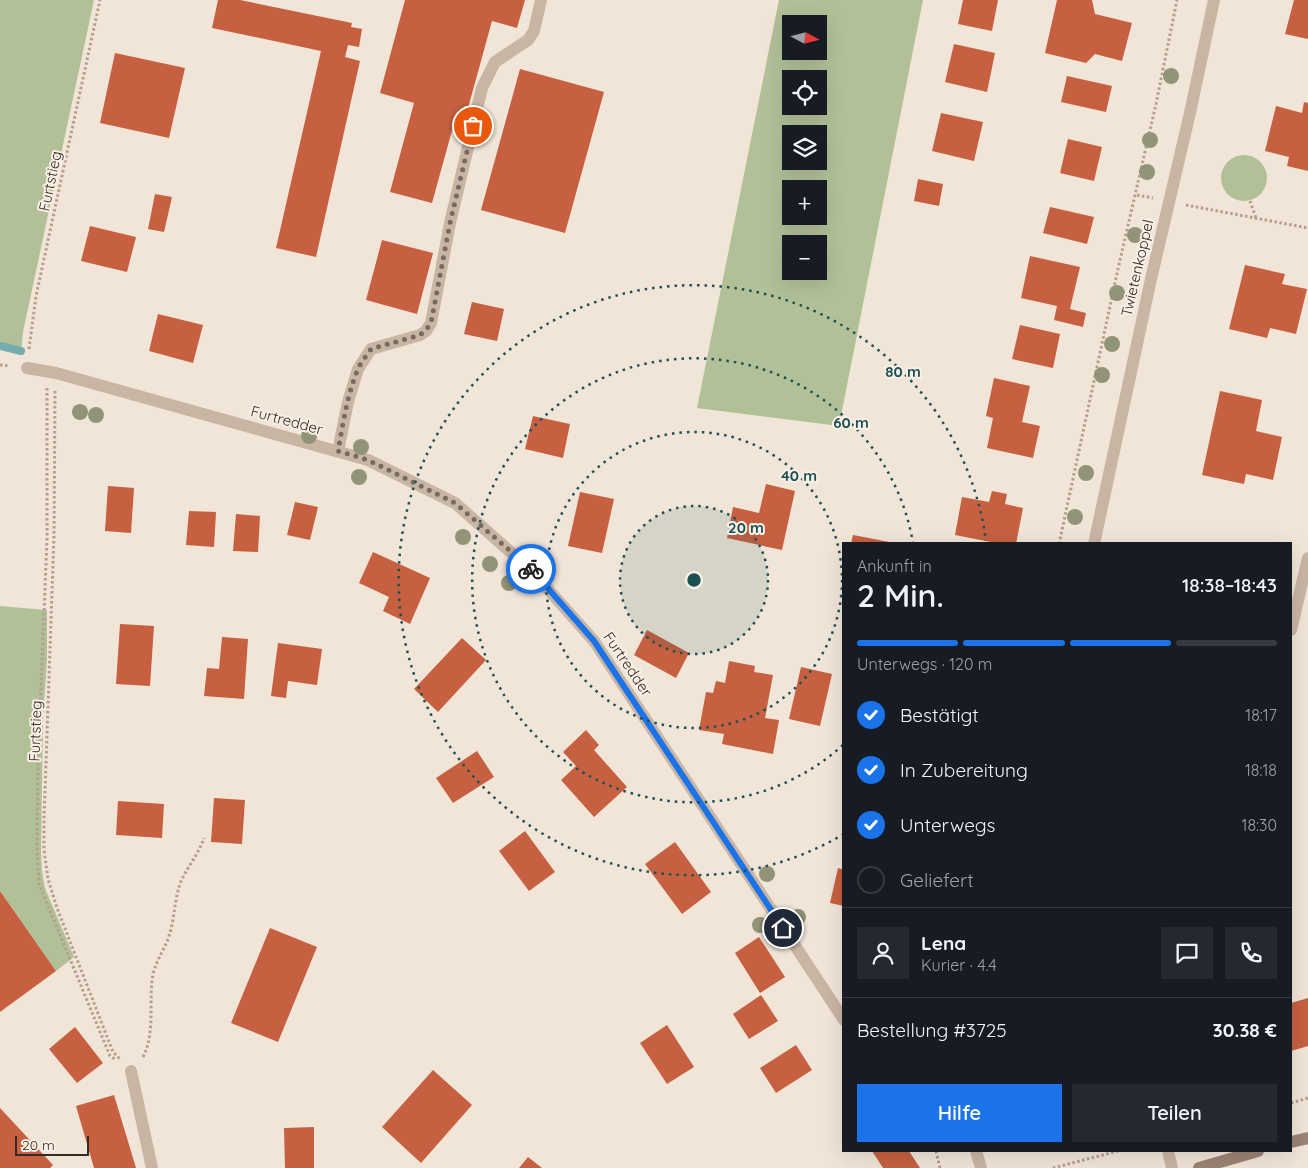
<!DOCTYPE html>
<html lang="de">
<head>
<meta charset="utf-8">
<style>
	body { margin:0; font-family:Quicksand,sans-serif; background:#242831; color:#f1f3f6; height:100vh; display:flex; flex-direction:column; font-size:19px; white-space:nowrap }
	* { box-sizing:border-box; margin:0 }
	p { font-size:16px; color:#9ea1a6 }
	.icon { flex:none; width:28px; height:28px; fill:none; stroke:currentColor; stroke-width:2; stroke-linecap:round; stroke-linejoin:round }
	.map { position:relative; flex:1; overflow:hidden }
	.side { position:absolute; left:842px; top:542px; width:450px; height:610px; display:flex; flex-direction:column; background:#171b24; border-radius:0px; box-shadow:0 5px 20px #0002 }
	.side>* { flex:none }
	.needle { width:32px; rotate:97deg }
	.fabs { position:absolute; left:782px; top:15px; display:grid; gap:10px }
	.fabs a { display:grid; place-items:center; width:45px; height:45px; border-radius:0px; background:#171b24; box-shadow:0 5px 20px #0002; font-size:25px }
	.scale { position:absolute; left:15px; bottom:12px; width:74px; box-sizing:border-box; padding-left:5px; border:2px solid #342a26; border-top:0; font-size:14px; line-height:18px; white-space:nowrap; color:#342a26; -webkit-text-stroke:4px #f9efe4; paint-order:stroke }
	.pin { position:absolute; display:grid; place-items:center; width:42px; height:42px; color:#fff; margin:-21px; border:2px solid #fff; border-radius:50%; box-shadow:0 1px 5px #0007 }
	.courier { position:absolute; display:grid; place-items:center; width:50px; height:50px; margin:-25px; border:4px solid #1a73e8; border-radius:50%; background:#fff; color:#222; box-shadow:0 1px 6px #0007 }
	.head em { font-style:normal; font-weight:600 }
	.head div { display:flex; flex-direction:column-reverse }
	.head { display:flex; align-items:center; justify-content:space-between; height:85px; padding:0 15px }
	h1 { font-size:32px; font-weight:600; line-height:38px }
	.bar { display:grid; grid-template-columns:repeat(4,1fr); gap:8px 5px; align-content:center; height:60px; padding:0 15px }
	.bar i { height:6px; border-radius:4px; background:#363941 }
	.bar .selected { background:#1a73e8 }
	.bar p { grid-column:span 4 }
	.line { display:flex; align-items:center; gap:12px; padding:0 15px; border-top:1px solid #363941 }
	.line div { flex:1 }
	.round { display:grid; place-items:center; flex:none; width:52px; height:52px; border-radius:0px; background:#242831 }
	ol { padding:0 15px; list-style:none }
	li { display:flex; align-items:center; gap:15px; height:55px }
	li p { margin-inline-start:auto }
	li .icon { padding:5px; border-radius:50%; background:#1a73e8; color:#fff; stroke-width:4 }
	li:last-child { color:#9ea1a6 }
	li i { width:28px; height:28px; border:2px solid #363941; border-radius:50% }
	.action { display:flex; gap:10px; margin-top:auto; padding:10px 15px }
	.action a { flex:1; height:58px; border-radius:0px; background:#1a73e8; color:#fff; font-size:20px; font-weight:600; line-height:58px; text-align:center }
	.action a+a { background:#242831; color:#f1f3f6 }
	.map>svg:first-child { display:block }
	.green { fill:#b2c098; fill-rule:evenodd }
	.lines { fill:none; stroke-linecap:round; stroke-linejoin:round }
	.stream { stroke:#77acae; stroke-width:8 }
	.building { fill:#c66040 }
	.path { stroke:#b49e8e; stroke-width:3; stroke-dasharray:2.5 2.5; stroke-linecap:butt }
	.lane { stroke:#c9b5a4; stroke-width:12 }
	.street { stroke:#c9b5a4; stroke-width:12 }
	.secondary { stroke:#9c8375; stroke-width:12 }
	.tree { fill:#919478 }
	.done { stroke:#766b64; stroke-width:5; stroke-dasharray:0 9 }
	.route { stroke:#1a73e8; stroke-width:6 }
	.ring { fill:none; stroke:#1b5155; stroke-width:2.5; stroke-dasharray:2.5 5 }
	.labels { text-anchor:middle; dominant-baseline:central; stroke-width:4; stroke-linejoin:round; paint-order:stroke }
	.street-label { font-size:15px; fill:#342a26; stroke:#f9efe4 }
	.centre { fill:#1b5155; stroke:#f9efe4; stroke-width:2.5 }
	.ring-label { font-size:15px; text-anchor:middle; font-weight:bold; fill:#1b5155; stroke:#f9efe4; stroke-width:4; stroke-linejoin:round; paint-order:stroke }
</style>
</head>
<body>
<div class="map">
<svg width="1308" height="1168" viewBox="0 0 1308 1168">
	<rect width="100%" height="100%" fill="#f1e5d8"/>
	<g class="green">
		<polygon points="0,0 94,0 23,332 21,351 0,346"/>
		<path d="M779 0H923L839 426 697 408ZM791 24H819V51H791ZM791 79H819V106H791ZM791 134H819V161H791ZM791 189H819V216H791ZM791 244H819V271H791Z"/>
		<circle cx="1244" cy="178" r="23"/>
		<polygon points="0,606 47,610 47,660 43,718 41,851 42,872 45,888 74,957 56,971 0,891"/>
	</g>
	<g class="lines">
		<polyline class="stream" points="0,346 21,351"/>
	</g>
	<g class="building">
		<polygon points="218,0 240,0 352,23 351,27 362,29 359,47 348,45 345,57 360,61 316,257 276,248 321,51 212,28"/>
		<polygon points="405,0 525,0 517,28 492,21 465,119 456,116 432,203 390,192 414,103 380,93"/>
		<polygon points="963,0 998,0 992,31 958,24"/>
		<polygon points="1057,0 1092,0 1095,14 1132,23 1122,61 1095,54 1086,63 1045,53"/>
		<polygon points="1294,0 1308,0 1308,39 1285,34"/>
		<polygon points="954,44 995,53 987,92 945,82"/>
		<polygon points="115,53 185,68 169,138 100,123"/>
		<polygon points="520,69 604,92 565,233 481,210"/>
		<polygon points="1067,76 1112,86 1106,112 1061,102"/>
		<polygon points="1304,102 1308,103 1308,171 1287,166 1289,157 1265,151 1276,106 1302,113"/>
		<polygon points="941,113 983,122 974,161 932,151"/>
		<polygon points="1068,139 1102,147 1094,181 1060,173"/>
		<polygon points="918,179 943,184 939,206 914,201"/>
		<polygon points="155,194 172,197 164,232 148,229"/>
		<polygon points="1050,207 1094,217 1087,244 1043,233"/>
		<polygon points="90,226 136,237 127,272 81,261"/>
		<polygon points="382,240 433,253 417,314 366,300"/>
		<polygon points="1030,256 1080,267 1070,309 1086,313 1083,327 1054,320 1057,306 1021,298"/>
		<polygon points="1245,265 1285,274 1282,284 1307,289 1296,334 1270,328 1267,338 1229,329"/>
		<polygon points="472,302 504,309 497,341 464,334"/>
		<polygon points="158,314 203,325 193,363 149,351"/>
		<polygon points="1020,325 1060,334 1053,368 1012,359"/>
		<polygon points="994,378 1030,386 1022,422 1040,426 1033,458 987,448 993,418 986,416"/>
		<polygon points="1220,391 1262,400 1256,431 1282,437 1273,480 1246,474 1244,484 1202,475"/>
		<polygon points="533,416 570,424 563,458 525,449"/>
		<polygon points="766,484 795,491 782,550 727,538 733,507 759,513"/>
		<polygon points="108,486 134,488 131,533 105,531"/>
		<polygon points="992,491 1007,494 1005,504 1023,508 1016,544 1001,544 955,535 962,497 989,502"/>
		<polygon points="580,492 614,499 602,553 568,546"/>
		<polygon points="295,502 318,507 310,540 287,535"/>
		<polygon points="189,511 216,512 214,547 186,545"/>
		<polygon points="236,514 260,516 258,552 233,551"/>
		<polygon points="853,535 895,543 895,544 851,544"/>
		<polygon points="373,552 430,578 410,624 383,611 389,597 359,583"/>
		<polygon points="120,624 154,626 150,686 116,684"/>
		<polygon points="647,630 689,653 676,678 634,655"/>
		<polygon points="222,637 248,639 244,699 204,696 207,668 219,669"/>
		<polygon points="462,638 486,660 438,712 414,689"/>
		<polygon points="278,643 322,649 317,685 288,681 286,698 271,696"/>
		<polygon points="729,661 755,666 754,672 773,675 765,718 779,720 773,754 722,744 724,734 699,730 706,692 713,693 716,681 725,683"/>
		<polygon points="801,667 832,674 820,726 789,719"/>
		<polygon points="586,730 599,745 594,750 627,787 594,817 561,780 576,766 563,752"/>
		<polygon points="477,751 494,777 453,803 436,778"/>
		<polygon points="214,798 245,800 242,844 211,842"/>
		<polygon points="118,801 164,804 162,838 116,835"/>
		<polygon points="525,831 555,872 529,891 499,851"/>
		<polygon points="675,842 711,892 682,914 645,864"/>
		<polygon points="838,868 844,870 844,906 830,903"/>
		<polygon points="0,891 56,971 0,1012"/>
		<polygon points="270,928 317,947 278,1042 231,1023"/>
		<polygon points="759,937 785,977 760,993 735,953"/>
		<polygon points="761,995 778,1021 749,1039 733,1014"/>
		<polygon points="1308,998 1308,1046 1291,1051 1291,1003"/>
		<polygon points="667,1025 694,1067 667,1084 640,1043"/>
		<polygon points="75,1027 103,1063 77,1083 49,1049"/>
		<polygon points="796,1045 812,1070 776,1093 760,1068"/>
		<polygon points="433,1070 472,1105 421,1163 382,1127"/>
		<polygon points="114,1095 136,1168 94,1168 76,1106"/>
		<polygon points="0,1108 53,1165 50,1168 0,1168"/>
		<polygon points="314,1127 314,1168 285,1168 284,1128"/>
		<polygon points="872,1151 909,1151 920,1168 883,1168"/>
		<polygon points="528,1157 542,1168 519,1168"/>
	</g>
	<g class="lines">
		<g class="path">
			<polyline points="1137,195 1153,198"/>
			<polyline points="1250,201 1256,218"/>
			<polyline points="1186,205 1308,228"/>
			<polyline points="29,349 36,296 100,0"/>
			<polyline points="0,365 9,366"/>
			<polyline points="47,388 47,539 38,763 37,848 39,884 110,1056 116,1060"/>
			<polyline points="55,391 54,536 44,819 44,850 48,879 57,908 113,1052 120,1059"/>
			<polyline points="1059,544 1118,269 1156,104 1177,0"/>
			<path d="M143 1057C156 1032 148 1001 153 974 157 959 163 952 168 939 175 920 174 897 182 879 189 865 199 853 204 838"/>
			<polyline points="1291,1103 1308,1098"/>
			<polyline points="936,1151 940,1168"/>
			<polyline points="1053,1168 1118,1151"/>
		</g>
		<polyline class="lane" points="338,451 348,402 358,369 371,349 420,335 426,331 431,323 450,223 482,88 495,62 528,40 534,31 541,0"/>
		<g class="street">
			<polyline points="27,368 56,373 368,460 455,503 531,570 594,641 844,1020"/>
			<polyline points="1094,544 1151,279 1190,113 1214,0"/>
			<polyline points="1291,630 1308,558"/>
			<polyline points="131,1071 152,1168"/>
			<polyline points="976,1151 981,1168"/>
			<polyline points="1168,1151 1172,1168"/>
		</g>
		<g class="secondary">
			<polyline points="1291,1142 1308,1138"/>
			<polyline points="1199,1168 1258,1151"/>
		</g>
	</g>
	<g class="tree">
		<circle cx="1171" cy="76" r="8"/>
		<circle cx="1150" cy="140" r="8"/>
		<circle cx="1147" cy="172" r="8"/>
		<circle cx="1135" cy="235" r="8"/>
		<circle cx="1117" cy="293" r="8"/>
		<circle cx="1112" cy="344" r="8"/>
		<circle cx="1102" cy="375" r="8"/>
		<circle cx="80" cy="412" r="8"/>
		<circle cx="96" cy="415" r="8"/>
		<circle cx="309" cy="436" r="8"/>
		<circle cx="361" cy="447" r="8"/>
		<circle cx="1086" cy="473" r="8"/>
		<circle cx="359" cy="477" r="8"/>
		<circle cx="1075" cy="517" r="8"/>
		<circle cx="463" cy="537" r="8"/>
		<circle cx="490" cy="564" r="8"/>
		<circle cx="509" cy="583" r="8"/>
		<circle cx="767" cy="874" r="8"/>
		<circle cx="798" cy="917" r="8"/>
		<circle cx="760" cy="925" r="8"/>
	</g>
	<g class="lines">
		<path class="done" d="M473 126 450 223 431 323 426 330 420 335 371 349C367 355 361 362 358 369 347 395 343 424 338 451L368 460 455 503 531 569"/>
		<polyline class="route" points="531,569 594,641 783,928"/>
	</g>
	<circle cx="694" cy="580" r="74" fill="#1b5155" fill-opacity=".12"/>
	<g class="ring">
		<circle cx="694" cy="580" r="74"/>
		<circle cx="694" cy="580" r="148"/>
		<path d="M843 745A222 222 0 1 1 913 543"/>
		<path d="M844 834A295 295 0 1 1 986 541"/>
	</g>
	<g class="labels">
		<g class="street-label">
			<text transform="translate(50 181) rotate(-78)">Furtstieg</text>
			<text transform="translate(1137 268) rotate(-77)">Twietenkoppel</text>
			<text transform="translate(287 420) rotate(15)">Furtredder</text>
			<text transform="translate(628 664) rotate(56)">Furtredder</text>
			<text transform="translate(35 731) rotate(-88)">Furtstieg</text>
		</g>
	</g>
	<circle cx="694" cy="580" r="8" class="centre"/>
	<g class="ring-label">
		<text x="903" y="377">80 m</text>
		<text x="851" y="428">60 m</text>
		<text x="799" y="481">40 m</text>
		<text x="746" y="533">20 m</text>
	</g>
</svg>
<div class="fabs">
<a><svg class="needle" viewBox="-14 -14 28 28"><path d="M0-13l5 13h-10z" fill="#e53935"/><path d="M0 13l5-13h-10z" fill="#9ea1a6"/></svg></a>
<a><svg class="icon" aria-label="locate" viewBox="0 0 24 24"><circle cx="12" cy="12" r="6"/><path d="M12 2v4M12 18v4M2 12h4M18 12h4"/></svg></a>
<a><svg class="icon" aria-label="layers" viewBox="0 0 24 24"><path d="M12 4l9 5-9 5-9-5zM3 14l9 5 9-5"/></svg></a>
<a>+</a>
<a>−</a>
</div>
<div class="scale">20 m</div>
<div class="pin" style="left:473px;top:126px;background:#ea580c"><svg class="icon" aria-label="bag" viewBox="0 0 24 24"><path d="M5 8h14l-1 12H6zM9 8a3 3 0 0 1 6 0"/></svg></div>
<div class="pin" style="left:783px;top:928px;background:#1f2937"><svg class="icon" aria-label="home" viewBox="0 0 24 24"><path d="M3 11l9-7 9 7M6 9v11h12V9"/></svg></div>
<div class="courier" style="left:531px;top:569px"><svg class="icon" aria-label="bike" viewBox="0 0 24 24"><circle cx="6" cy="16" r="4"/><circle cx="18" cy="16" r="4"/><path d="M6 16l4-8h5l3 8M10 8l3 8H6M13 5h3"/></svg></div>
<section class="side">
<div class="head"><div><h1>2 Min.</h1><p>Ankunft in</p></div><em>18:38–18:43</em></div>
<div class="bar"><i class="selected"></i><i class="selected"></i><i class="selected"></i><i></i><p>Unterwegs · 120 m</p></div>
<ol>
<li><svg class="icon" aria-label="check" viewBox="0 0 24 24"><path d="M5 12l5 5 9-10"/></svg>Bestätigt<p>18:17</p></li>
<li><svg class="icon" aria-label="check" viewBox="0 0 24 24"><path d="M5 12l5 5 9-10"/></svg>In Zubereitung<p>18:18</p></li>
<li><svg class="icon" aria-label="check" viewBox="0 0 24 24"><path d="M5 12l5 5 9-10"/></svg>Unterwegs<p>18:30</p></li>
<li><i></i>Geliefert</li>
</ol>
<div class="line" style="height:90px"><a class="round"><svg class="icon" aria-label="person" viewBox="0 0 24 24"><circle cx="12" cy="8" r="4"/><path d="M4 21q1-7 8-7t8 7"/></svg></a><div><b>Lena</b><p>Kurier · 4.4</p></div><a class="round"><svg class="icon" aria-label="chat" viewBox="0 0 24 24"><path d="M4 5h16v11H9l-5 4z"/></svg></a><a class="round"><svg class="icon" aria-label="phone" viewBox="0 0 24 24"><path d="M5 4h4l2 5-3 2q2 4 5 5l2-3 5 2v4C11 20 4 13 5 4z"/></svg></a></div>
<div class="line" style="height:65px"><div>Bestellung #3725</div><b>30.38 €</b></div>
<div class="action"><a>Hilfe</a><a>Teilen</a></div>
</section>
</div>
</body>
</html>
